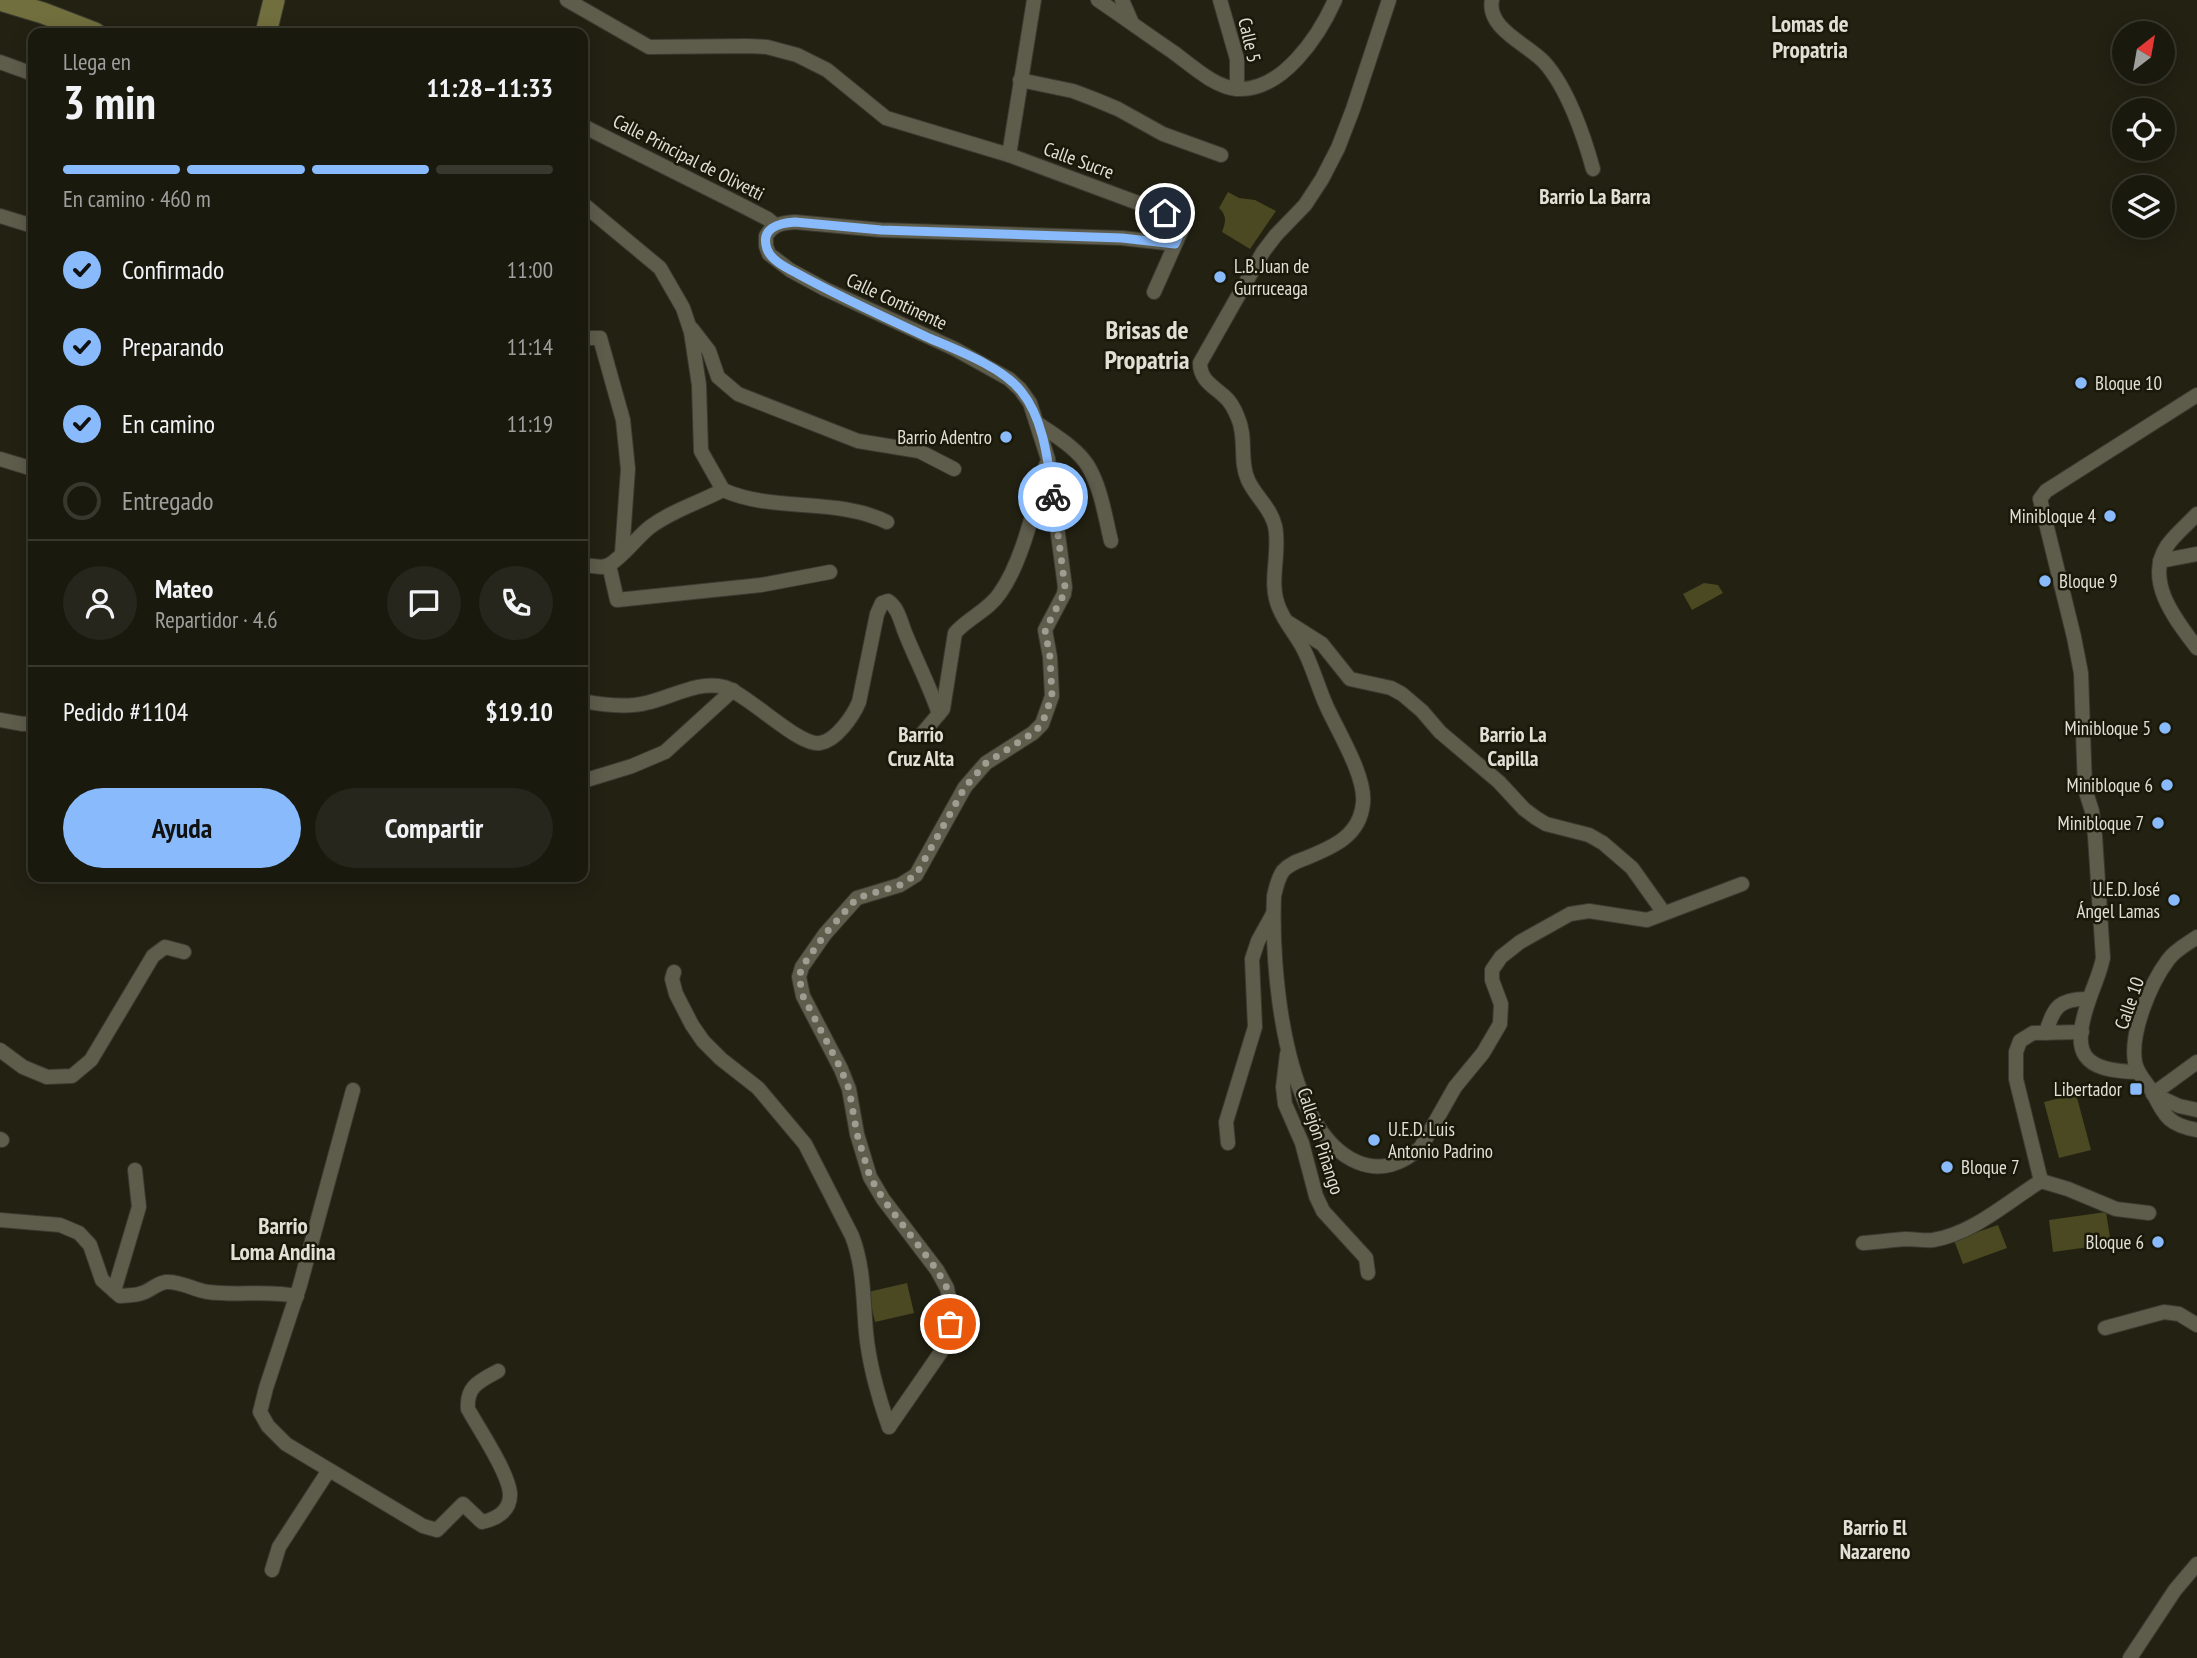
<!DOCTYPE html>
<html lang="es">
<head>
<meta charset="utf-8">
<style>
	body { margin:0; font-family:"PT Sans Narrow",sans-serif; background:#27261c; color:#f1f3f6; height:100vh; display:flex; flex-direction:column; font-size:26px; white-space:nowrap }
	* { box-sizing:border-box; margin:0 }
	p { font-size:23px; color:#9fa09e }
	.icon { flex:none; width:38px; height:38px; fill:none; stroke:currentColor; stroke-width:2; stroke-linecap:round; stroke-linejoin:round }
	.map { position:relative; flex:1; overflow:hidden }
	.details { position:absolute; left:28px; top:28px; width:560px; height:854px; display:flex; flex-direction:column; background:#1a190e; border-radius:14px; box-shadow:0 4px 18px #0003,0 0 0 2px #38382e }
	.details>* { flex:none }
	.needle { width:46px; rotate:31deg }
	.fabs { position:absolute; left:2112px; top:21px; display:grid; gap:14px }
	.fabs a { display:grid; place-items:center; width:63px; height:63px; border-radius:50%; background:#1a190e; box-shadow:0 4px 18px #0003,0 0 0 2px #38382e; font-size:35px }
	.pin { position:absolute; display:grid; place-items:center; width:60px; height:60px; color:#fff; margin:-30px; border:4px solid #fff; border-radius:50%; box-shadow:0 2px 7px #0007 }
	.courier { position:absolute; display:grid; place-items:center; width:70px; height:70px; margin:-35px; border:5px solid #88bafc; border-radius:50%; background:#fff; color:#222; box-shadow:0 2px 9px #0007 }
	.head em { font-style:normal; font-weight:800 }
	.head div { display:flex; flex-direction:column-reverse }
	.head { display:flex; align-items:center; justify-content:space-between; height:119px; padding:0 35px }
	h1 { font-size:46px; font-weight:800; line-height:52px }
	.bar { display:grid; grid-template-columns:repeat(4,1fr); gap:10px 7px; align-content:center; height:84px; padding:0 35px }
	.bar i { height:9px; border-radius:5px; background:#38382e }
	.bar .active { background:#88bafc }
	.bar p { grid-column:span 4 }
	.line { display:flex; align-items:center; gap:18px; padding:0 35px; border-top:2px solid #38382e }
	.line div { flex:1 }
	.round { display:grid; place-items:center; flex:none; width:74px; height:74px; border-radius:37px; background:#27261c }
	ol { padding:0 35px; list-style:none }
	li { display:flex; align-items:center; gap:21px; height:77px }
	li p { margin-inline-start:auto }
	li .icon { padding:7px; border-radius:50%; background:#88bafc; color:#111; stroke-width:4 }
	li:last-child { color:#9fa09e }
	li i { width:38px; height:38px; border:4px solid #38382e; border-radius:50% }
	.cta { display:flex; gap:14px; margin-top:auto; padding:14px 35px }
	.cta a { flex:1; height:80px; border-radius:42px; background:#88bafc; color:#111; font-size:28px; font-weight:800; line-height:80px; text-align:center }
	.cta a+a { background:#27261c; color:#f1f3f6 }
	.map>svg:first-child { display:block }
	.green { fill:#4b4922 }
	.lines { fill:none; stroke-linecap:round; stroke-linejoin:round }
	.street-casing { stroke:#3b3a30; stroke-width:16 }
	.secondary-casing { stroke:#3b3a30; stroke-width:23 }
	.street { stroke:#5e5d4c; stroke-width:14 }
	.secondary { stroke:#726f3e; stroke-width:21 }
	.done { stroke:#9e9d92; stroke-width:7; stroke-dasharray:0 12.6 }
	.route { stroke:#88bafc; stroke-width:9 }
	.poi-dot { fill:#88bafc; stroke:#191809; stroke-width:2.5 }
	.labels { text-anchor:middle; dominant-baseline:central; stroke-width:5; stroke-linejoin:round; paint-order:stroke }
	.street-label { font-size:19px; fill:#e1e0d7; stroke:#191809 }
	.poi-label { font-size:19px; fill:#e1e0d7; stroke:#191809; text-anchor:end }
	.neighbourhood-label { font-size:21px; font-weight:bold; fill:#e1e0d7; stroke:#191809 }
	.quarter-label { font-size:23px; font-weight:bold; fill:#e1e0d7; stroke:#191809 }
	.district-label { font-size:26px; font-weight:bold; fill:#e1e0d7; stroke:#191809 }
</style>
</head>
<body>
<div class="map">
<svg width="2197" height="1658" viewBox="0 0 2197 1658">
	<rect width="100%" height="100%" fill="#222112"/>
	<g class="green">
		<path d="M1228 192 1239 198 1255 200 1276 211 1250 249 1222 232C1226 221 1227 216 1219 208Z"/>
		<polygon points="1704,583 1718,585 1723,593 1692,610 1683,594"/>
		<polygon points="2076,1094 2091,1150 2059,1158 2044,1102"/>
		<polygon points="2106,1212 2111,1244 2053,1252 2049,1220"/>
		<polygon points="1998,1225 2007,1248 1963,1264 1954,1240"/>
		<polygon points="907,1283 914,1313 875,1322 868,1292"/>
	</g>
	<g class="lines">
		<defs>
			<g id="street">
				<polyline points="567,0 649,47 747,46 767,47 797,55 827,70 886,118 1009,155 1165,213 1175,218 1182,229 1154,292"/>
				<path d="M1098 0C1123 17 1148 35 1173 52 1191 65 1214 87 1237 89 1282 92 1319 36 1335 0"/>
				<polyline points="1122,0 1132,23"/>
				<polyline points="1220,0 1237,59 1237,89"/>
				<path d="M1389 0 1353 109 1338 148 1322 179 1305 205 1276 235 1263 252 1200 363C1200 380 1213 386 1224 396 1230 401 1235 410 1238 418 1247 438 1239 461 1248 480 1255 496 1271 508 1275 526 1281 554 1267 583 1280 610 1286 624 1297 636 1304 650 1313 668 1318 687 1326 705 1337 730 1366 776 1363 803 1360 836 1333 847 1306 858 1298 861 1289 864 1283 871 1278 878 1276 887 1274 896 1271 966 1283 1130 1357 1162 1381 1172 1403 1164 1421 1147L1455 1087 1483 1053 1500 1024 1501 1004 1492 980V970L1501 957 1520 942 1570 914 1589 911 1647 920 1742 884"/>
				<path d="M1492 0C1486 28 1527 44 1544 62 1567 87 1584 136 1593 169"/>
				<polyline points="0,62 33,74"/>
				<polyline points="1020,80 1073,91 1094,99 1118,109 1163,134 1221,155"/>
				<polyline points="583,126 741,205 768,219 775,225"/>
				<polyline points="1009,155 1034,0"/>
				<polyline points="583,204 660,268 683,308 691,332 699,385 701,451 723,490"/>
				<polyline points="0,216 33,226"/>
				<polyline points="692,329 709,351 718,377 738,394 858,441 919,451 954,469"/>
				<polyline points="583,338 600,338 623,420 628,469 622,553"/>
				<path d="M1037 423C1054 435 1077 448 1088 466 1101 488 1105 516 1111 541"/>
				<polyline points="0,459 33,469"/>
				<path d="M723 490C775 513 836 497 887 522"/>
				<path d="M2197 514C2187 525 2175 534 2167 546 2144 581 2176 620 2197 648"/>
				<polyline points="2160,561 2197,554"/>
				<path d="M583 565 602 567 609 565C625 555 635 539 650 527 673 510 698 503 723 490"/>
				<polyline points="609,565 617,600 761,585 830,572"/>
				<polyline points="1289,623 1322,644 1350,679 1391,688 1402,694 1422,711 1440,732 1499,782 1524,809 1536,818 1546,824 1589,835 1603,843 1632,868 1664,913"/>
				<path d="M583 701C603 705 626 708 646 703 670 698 699 680 724 687 748 694 799 747 820 743 836 741 853 716 859 702L877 614 882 603 888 601C899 608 901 624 906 635 917 662 930 687 939 714"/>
				<polyline points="0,720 23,724 33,723"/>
				<path d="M922 734 943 709 955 633C968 618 989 610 1000 593 1023 561 1035 503 1046 465"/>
				<polyline points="583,781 632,766 665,752 733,690"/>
				<path d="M2197 937C2187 944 2175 950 2168 960 2150 984 2130 1033 2135 1062 2137 1075 2148 1083 2154 1095 2166 1118 2170 1125 2197 1130"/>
				<path d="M674 972 672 979 676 994 692 1025 703 1041 721 1059 758 1088 805 1144 852 1236C864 1267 863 1299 866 1332 869 1365 878 1396 889 1427"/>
				<path d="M2046 1033C2053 1007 2060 998 2089 999"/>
				<polyline points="0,1050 23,1067 47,1077 72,1076 91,1060 153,956 165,947 184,952"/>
				<polyline points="1287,1054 1283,1087 1285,1104 1302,1143 1316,1196 1323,1211 1366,1258 1368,1273"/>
				<path d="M2138 1072C2082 1071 2070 1054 2089 1000 2094 985 2100 973 2103 958L2095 836 2092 811 2085 789 2081 673 2074 637 2040 499 2046 491 2197 395"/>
				<path d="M353 1090 300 1285 266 1388 260 1412 268 1426 286 1444 423 1526 437 1530 463 1504 482 1522C496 1519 511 1511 510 1493 508 1472 479 1429 468 1409 466 1386 480 1381 498 1371"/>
				<polyline points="2153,1094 2197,1062"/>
				<polyline points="2153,1094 2179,1106 2197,1110"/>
				<polyline points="0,1139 2,1140"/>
				<polyline points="1228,1143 1226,1122 1255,1027 1252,959 1258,941 1273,914"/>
				<polyline points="2041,1181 2016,1079 2016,1052 2020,1041 2033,1033 2082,1032"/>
				<polyline points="2041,1181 2068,1189 2116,1209 2149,1213"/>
				<path d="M0 1220 60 1225 79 1233 90 1245 102 1280 120 1296C126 1295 135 1296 142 1293 150 1291 157 1283 166 1282 182 1281 193 1290 208 1292 238 1296 268 1290 297 1296"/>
				<path d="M1863 1243C1877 1242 1892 1240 1906 1239 1915 1239 1924 1241 1933 1240 1974 1233 2007 1202 2041 1181"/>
				<polyline points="114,1291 139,1207 135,1170"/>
				<polyline points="2105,1328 2164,1312 2179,1314 2197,1325"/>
				<path d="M889 1427 943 1349 950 1324V1303L947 1288 937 1270 883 1199 870 1177 857 1134 849 1089 841 1069 803 996 799 977 802 967 825 934 857 898 900 885 916 875 965 787 986 763 1033 733 1042 724 1052 696 1050 657 1045 630 1064 594 1065 587 1048 459 1030 403 1020 389 1009 379 955 349 825 289 790 270 769 254 766 246V236C773 224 782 223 795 222L881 230 1122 238 1175 244"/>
				<polyline points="272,1570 279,1547 329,1470"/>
				<polyline points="2130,1658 2175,1590 2197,1564"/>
			</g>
			<g id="secondary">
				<polyline points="0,0 43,13 95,33"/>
				<polyline points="266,33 274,0"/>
			</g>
		</defs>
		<use href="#street" class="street-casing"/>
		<use href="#secondary" class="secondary-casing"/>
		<use href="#street" class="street"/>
		<use href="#secondary" class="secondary"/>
	</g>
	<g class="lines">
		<polyline class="done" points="950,1324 950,1303 947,1288 937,1270 883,1199 870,1177 857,1134 849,1089 841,1069 803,996 799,977 802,967 825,934 857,898 900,885 916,875 965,787 986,763 1033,733 1042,724 1052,696 1050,657 1045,630 1064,594 1065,587 1053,497"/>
		<path class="route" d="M1053 497C1048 462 1044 419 1021 391 1002 367 957 350 929 338 886 318 842 298 800 275 789 269 771 261 767 249 760 228 779 223 795 222L881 230 1122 238 1175 244 1182 229 1175 218 1165 213"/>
	</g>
	<g class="poi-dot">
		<circle cx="1220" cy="277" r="7"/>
		<circle cx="2081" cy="383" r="7"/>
		<circle cx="1006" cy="437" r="7"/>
		<circle cx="2110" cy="516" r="7"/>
		<circle cx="2045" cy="581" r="7"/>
		<circle cx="2165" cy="728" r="7"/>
		<circle cx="2167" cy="785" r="7"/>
		<circle cx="2158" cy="823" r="7"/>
		<circle cx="2174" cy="900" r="7"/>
		<rect x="2129" y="1082" width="14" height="14" rx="3.5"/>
		<circle cx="1374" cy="1140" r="7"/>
		<circle cx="1947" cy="1167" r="7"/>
		<circle cx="2158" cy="1242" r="7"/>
	</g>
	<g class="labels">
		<g class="street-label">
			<text transform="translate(1250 40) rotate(77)">Calle 5</text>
			<text transform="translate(689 157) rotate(27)">Calle Principal de Olivetti</text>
			<text transform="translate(1079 160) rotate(20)">Calle Sucre</text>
			<text transform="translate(897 301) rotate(25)">Calle Continente</text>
			<text transform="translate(2129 1003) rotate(-71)">Calle 10</text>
			<text transform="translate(1321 1141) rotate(72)">Callejón Piñango</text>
		</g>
		<g class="poi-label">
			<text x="1234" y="266" text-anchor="start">L.B. Juan de<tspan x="1234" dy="22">Gurruceaga</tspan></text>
			<text x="2095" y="383" text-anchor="start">Bloque 10</text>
			<text x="992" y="437">Barrio Adentro</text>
			<text x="2096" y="516">Minibloque 4</text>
			<text x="2059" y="581" text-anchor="start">Bloque 9</text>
			<text x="2151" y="728">Minibloque 5</text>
			<text x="2153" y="785">Minibloque 6</text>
			<text x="2144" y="823">Minibloque 7</text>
			<text x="2160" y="889">U.E.D. José<tspan x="2160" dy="22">Ángel Lamas</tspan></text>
			<text x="2122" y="1089">Libertador</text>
			<text x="1388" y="1129" text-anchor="start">U.E.D. Luis<tspan x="1388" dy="22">Antonio Padrino</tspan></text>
			<text x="1961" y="1167" text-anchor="start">Bloque 7</text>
			<text x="2144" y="1242">Bloque 6</text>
		</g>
		<g class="neighbourhood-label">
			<text x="1595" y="196">Barrio La Barra</text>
			<text x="921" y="734">Barrio<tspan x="921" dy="24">Cruz Alta</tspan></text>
			<text x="1513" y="734">Barrio La<tspan x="1513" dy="24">Capilla</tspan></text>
			<text x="1875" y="1527">Barrio El<tspan x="1875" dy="24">Nazareno</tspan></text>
		</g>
		<g class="quarter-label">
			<text x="1810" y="23">Lomas de<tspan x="1810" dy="26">Propatria</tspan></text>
			<text x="283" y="1225">Barrio<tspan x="283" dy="26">Loma Andina</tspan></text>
		</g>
		<g class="district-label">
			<text x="1147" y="329">Brisas de<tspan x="1147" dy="30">Propatria</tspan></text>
		</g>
	</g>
</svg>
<div class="fabs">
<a><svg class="needle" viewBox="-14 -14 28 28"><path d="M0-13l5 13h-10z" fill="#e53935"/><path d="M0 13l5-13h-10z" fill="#9fa09e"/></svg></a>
<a><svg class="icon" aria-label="locate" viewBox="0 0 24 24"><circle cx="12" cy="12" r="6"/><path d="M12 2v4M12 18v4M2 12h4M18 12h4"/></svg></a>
<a><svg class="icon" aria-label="layers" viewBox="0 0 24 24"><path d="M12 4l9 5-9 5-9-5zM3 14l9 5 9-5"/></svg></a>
</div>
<div class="pin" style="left:950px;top:1324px;background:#ea580c"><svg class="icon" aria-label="bag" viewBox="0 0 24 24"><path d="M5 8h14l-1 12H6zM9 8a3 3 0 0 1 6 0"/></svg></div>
<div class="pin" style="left:1165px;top:213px;background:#1f2937"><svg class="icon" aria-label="home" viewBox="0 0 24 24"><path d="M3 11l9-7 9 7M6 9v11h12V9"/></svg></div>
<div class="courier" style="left:1053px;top:497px"><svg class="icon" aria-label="bike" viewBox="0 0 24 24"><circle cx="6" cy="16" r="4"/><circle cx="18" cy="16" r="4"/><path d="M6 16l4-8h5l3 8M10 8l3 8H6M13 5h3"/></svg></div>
<section class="details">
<div class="head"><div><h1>3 min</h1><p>Llega en</p></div><em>11:28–11:33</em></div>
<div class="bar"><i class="active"></i><i class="active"></i><i class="active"></i><i></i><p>En camino · 460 m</p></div>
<ol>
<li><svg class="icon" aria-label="check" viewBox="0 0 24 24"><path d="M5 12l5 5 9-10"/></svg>Confirmado<p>11:00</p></li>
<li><svg class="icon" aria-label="check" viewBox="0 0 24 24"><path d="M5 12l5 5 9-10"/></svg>Preparando<p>11:14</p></li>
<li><svg class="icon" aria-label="check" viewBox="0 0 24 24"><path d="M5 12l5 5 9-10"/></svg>En camino<p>11:19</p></li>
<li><i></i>Entregado</li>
</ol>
<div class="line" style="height:126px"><a class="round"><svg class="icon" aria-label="person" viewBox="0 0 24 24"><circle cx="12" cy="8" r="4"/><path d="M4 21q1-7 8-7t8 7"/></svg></a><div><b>Mateo</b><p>Repartidor · 4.6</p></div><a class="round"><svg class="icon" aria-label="chat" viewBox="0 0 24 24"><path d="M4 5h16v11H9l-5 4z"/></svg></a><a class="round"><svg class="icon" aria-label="phone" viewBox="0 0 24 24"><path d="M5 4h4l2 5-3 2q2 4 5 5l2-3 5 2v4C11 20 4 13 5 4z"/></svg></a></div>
<div class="line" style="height:91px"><div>Pedido #1104</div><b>$19.10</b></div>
<div class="cta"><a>Ayuda</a><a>Compartir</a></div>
</section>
</div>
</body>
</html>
